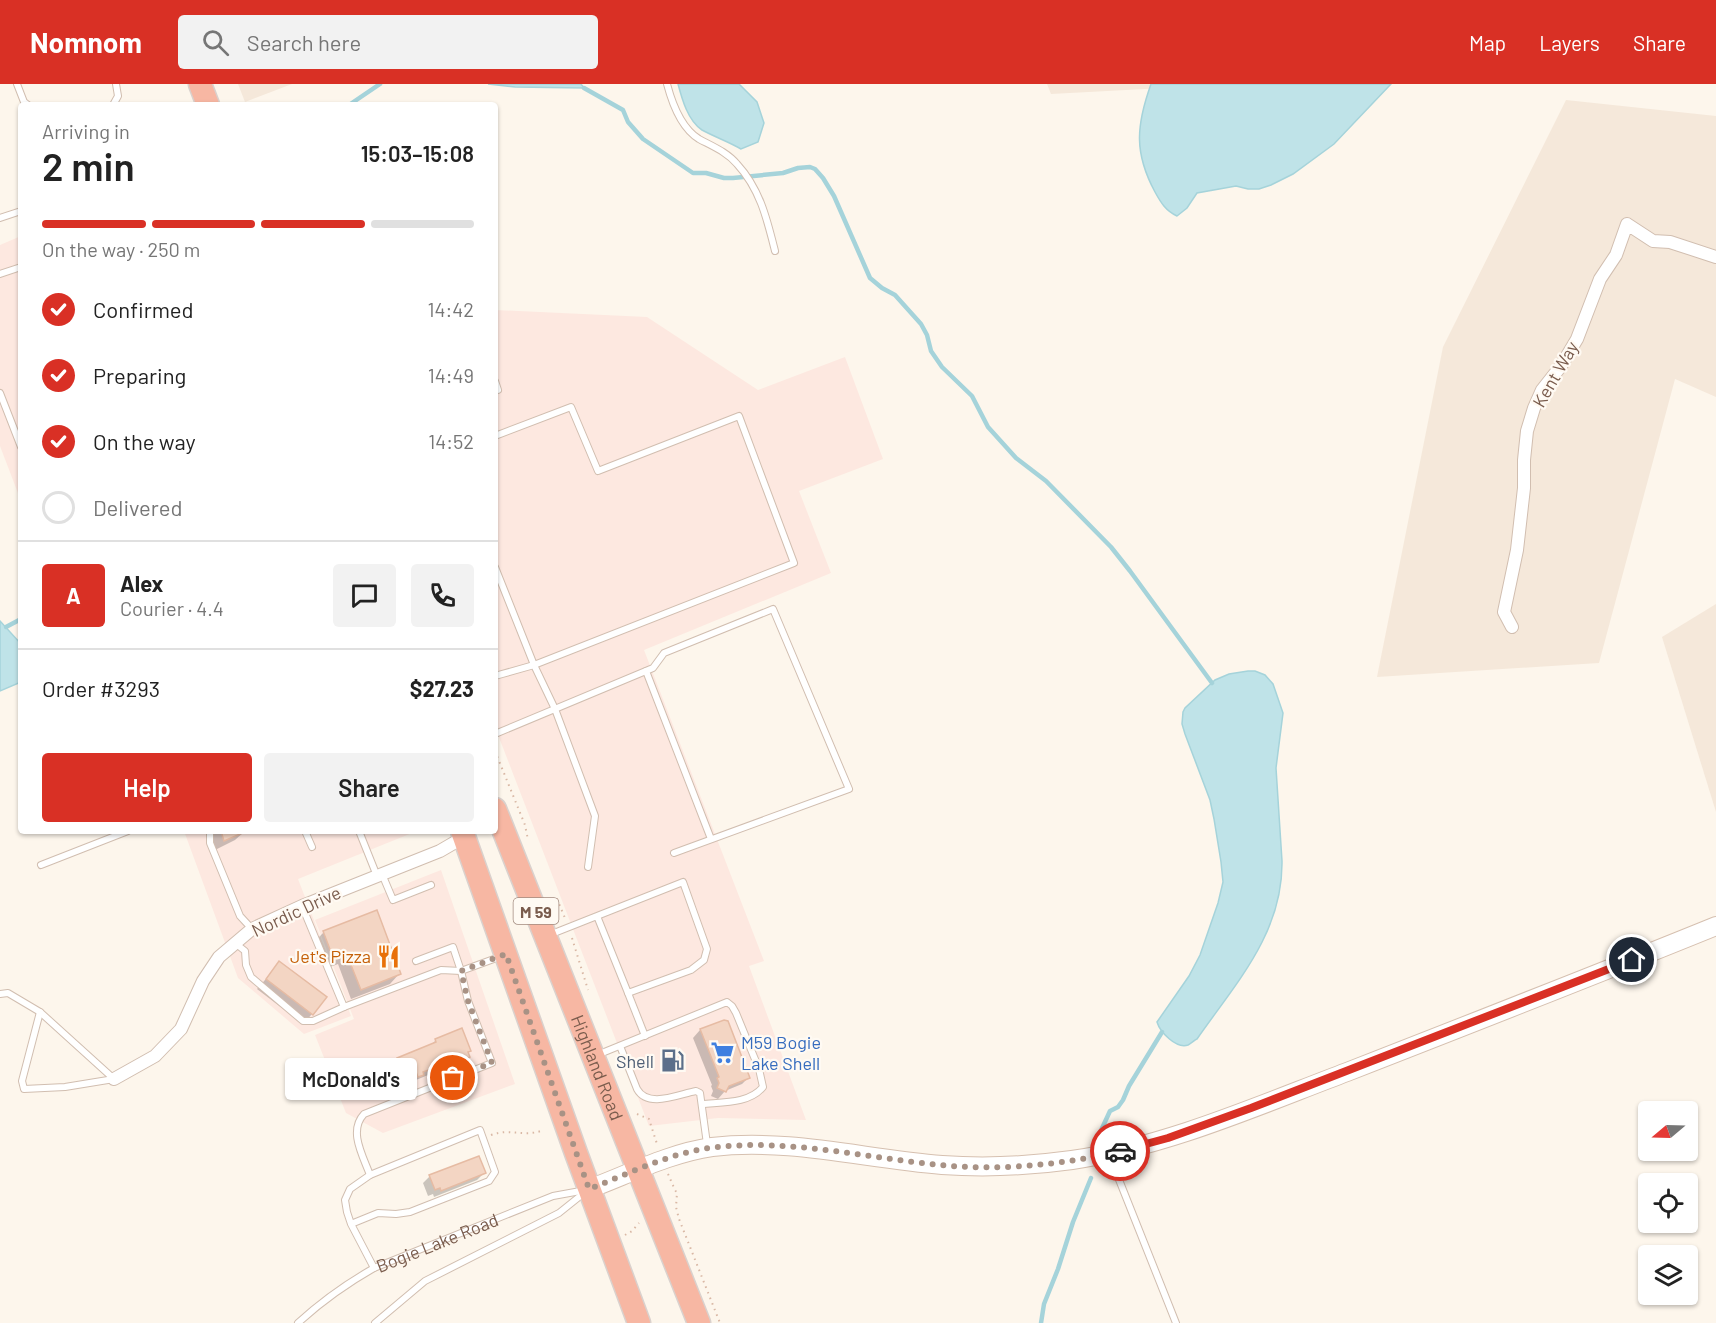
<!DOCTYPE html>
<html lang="en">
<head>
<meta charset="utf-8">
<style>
	body { margin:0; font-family:Barlow,sans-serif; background:#f2f2f2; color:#222; height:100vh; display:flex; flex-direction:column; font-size:22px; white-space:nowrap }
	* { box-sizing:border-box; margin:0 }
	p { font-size:20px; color:#767676 }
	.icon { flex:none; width:33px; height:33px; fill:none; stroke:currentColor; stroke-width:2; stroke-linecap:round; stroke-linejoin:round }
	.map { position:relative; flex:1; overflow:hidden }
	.sheet { position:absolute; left:18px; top:18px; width:480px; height:732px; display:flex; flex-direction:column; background:#fff; border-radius:6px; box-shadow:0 2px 4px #0004 }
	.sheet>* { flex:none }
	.needle { width:39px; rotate:251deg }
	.tools { position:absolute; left:1638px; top:1017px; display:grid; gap:12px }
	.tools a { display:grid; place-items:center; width:60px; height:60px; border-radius:6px; background:#fff; box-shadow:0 2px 4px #0004; font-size:30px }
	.pin { position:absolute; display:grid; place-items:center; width:51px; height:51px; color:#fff; margin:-26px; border:3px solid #fff; border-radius:50%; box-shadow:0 2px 6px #0007 }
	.courier { position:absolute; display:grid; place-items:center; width:60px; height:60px; margin:-30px; border:4px solid #d93025; border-radius:50%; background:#fff; color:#222; box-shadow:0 2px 8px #0007 }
	.bubble { position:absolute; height:42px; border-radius:6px; background:#fff; box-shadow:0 2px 4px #0004; font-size:20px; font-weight:600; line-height:42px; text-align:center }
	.head em { font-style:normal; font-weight:600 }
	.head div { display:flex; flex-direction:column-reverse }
	.head { display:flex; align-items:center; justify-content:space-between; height:102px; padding:0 24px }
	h1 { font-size:39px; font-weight:600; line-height:45px }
	.bar { display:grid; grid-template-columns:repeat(4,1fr); gap:9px 6px; align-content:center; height:72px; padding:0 24px }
	.bar i { height:8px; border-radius:4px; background:#e0e0e0 }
	.bar .selected { background:#d93025 }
	.bar p { grid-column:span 4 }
	.line { display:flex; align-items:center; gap:15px; padding:0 24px; border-top:2px solid #e0e0e0 }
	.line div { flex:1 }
	.round { display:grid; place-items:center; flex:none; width:63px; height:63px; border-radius:6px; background:#f2f2f2 }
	ol { padding:0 24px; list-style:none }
	li { display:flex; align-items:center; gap:18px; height:66px }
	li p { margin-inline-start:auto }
	li .icon { padding:6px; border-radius:50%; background:#d93025; color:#fff; stroke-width:4 }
	li:last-child { color:#767676 }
	li i { width:33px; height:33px; border:3px solid #e0e0e0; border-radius:50% }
	.primary-button { display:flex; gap:12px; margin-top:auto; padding:12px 24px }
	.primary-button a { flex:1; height:69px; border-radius:6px; background:#d93025; color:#fff; font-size:24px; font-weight:600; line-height:69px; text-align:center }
	.primary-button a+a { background:#f2f2f2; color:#222 }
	header { display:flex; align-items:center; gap:36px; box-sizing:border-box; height:84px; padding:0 30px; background:#d93025; color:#fff }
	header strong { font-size:28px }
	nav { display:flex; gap:33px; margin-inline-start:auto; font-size:21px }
	.search { width:420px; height:54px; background:#f2f2f2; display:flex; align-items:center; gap:15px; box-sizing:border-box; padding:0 21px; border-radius:6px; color:#767676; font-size:22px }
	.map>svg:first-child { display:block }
	.residential { fill:#f5e8da }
	.commercial { fill:#fde8e0 }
	.water { fill:#bfe3e8; stroke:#a5d3da; stroke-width:1.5 }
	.shadow { fill:#0003 }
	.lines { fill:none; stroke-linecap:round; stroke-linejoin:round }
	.stream { stroke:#a5d3da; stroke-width:4.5 }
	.building { fill:#f3d5c3; stroke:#e6bba3; stroke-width:1.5 }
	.lane-casing { stroke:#d1beb0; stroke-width:8 }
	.street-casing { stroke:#d1beb0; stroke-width:14 }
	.secondary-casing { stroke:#d6c0b0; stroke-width:20 }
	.highway-casing { stroke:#dad1cd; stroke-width:25 }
	.path { stroke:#d9b8a5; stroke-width:2; stroke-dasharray:1.5 4.5; stroke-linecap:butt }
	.lane { stroke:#fff; stroke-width:6 }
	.street { stroke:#fff; stroke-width:12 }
	.secondary { stroke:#fff; stroke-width:18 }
	.highway { stroke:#f7b7a3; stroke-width:22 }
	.done { stroke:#a89285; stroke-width:6; stroke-dasharray:0 10.8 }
	.route { stroke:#d93025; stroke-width:8 }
	.labels { text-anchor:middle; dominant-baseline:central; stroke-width:4.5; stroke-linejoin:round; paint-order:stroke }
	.shield { fill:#fffaf3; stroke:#a28b7f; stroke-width:1.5 }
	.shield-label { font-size:16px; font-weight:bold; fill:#7a5c4d }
	.street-label { font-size:18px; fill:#7a5c4d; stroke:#fffaf3 }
	.food-label { font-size:18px; fill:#c56008; stroke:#fffaf3; text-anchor:end }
	.shop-label { font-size:18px; fill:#366cbe; stroke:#fffaf3; text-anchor:start }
	.service-label { font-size:18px; fill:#4e5e75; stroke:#fffaf3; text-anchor:end }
</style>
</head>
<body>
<header>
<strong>Nomnom</strong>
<div class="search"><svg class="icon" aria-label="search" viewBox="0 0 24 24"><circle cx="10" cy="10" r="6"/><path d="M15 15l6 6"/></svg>Search here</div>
<nav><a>Map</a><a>Layers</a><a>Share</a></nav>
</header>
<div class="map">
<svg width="1716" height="1239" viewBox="0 0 1716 1239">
	<rect width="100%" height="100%" fill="#fdf6ec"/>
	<g class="residential">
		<polygon points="238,0 292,0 245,18"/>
		<polygon points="1047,0 1239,0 1051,10"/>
		<polygon points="1566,16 1716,32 1716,313 1675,295 1599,579 1377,593 1443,263"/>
		<polygon points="1716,520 1716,728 1662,553"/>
	</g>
	<g class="commercial">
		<polygon points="21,152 21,417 0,362 0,161"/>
		<polygon points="495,226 647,233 758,306 845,273 883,375 799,407 831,489 644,566 764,877 749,882 806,1036 718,1034 649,1042 495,643"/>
		<polygon points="184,747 417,747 298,795 351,932 304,950 238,894"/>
		<polygon points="441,786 515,1000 383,1049 346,1029 315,951 354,935 315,836"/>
	</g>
	<g class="water">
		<polygon points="488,0 581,0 584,4 515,3"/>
		<path d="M678 0H739L757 18 764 39 758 58 741 65C729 58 715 53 702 46 688 37 682 15 678 0Z"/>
		<path d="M1151 0H1391L1334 60 1293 90 1271 101 1259 105H1248L1236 102 1197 109 1187 124 1177 132C1166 127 1161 119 1155 108 1134 69 1136 42 1151 0Z"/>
		<polygon points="0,537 21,560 21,598 0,607"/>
		<path d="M1248 587H1255L1265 591 1273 600 1283 629 1276 684 1282 777C1283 849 1236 899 1197 955 1196 955 1190 960 1188 961 1176 965 1160 948 1157 938L1189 892 1200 871 1218 819 1223 798 1221 778 1214 735 1210 716 1185 650 1182 640 1183 628 1185 624 1215 596 1229 590Z"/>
	</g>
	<g class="shadow">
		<polygon points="208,747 245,747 235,756 215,766"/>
		<polygon points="324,848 399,890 390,900 351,915 338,880 325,885 314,858"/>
		<polygon points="280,879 312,930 303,940 257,905"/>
		<polygon points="724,937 749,993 742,1000 725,1007 718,1015 711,1012 713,1007 711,1002 712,1001 693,954 700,946"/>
		<polygon points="436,956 470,967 467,970 468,972 458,982 434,991 433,989 416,996 408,1001 404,991 393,996 388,985 398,975 430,962"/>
		<polygon points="484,1089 477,1096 434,1113 433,1110 428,1112 423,1099 430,1092"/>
	</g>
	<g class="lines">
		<g class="stream">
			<polyline points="584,4 623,26 628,38 643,55 693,89 706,89 724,94 733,94 783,89 798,84 810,83 815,85 823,94 834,112 870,194 882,204 895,211 921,240 927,251 931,267 942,283 972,312 988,343 1016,374 1046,397 1111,463 1130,487 1212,599"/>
			<polyline points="349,21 380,0"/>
			<polyline points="6,543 21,535"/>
			<polyline points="1098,1053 1110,1027 1118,1023 1123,1016 1129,1002 1162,948"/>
			<polyline points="1041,1239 1044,1220 1058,1185 1073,1138 1091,1094"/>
		</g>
	</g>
	<g class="building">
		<polygon points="221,747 247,747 224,757"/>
		<polygon points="377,826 401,890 361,906 347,871 334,876 323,847"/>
		<polygon points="279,877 327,913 313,931 266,895"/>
		<polygon points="724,936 728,937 750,994 729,1002 726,1008 717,1004 719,999 717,994 719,993 700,945"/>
		<polygon points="462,944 471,967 468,968 470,973 444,983 443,981 423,988 424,991 418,993 414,983 403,987 397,974 436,958 435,955"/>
		<polygon points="479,1072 486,1089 441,1107 440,1104 435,1106 429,1091"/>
	</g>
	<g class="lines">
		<defs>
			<g id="lane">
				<polyline points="17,0 24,18 28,21"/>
				<path d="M667 0C672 19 681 44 699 55 712 62 727 68 737 80 760 105 767 135 775 167"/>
				<polyline points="113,21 118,12 116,0"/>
				<polyline points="0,134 21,127"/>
				<polyline points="0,190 21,183"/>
				<polyline points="495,297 498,306 495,307"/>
				<polyline points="0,309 21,363"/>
				<polyline points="495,352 571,323 598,387 739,332 794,479 534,581 495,483"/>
				<polyline points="646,587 711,755"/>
				<polyline points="495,592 534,581 555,625 595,732 588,783"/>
				<polyline points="495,650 653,584 664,569 773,525 849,705 674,769"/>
				<polyline points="210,747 210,759 240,832 252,845"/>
				<polyline points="305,747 312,763"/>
				<polyline points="359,747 377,792"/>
				<polyline points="41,781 128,747"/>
				<polyline points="382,790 393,816 431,801"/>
				<polyline points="302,822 344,923 441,886 461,887 502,872"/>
				<polyline points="549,851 597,832 683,798 707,865 704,876 691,886 628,909 597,832"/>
				<polyline points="235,859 245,867 246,881 251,893 303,937 313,937 344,923"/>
				<polyline points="628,909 645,952"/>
				<polyline points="0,910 8,909 40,928 114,995"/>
				<polyline points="40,928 22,997 24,1005 65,1003 114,995"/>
				<path d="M620 962 637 1005C648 1025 679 1010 696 1007L700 1009 707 1060"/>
				<path d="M597 971 727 918 732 922 736 929 759 985 763 1003C749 1020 722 1018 702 1020"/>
				<polyline points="1110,1073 1176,1239"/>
				<path d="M370 1091C363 1072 348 1047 364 1030L492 979 468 917 461 887 453 863 416 877"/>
				<polyline points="351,1140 378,1129 396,1130 410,1128 489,1097 495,1088 480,1046 370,1091 350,1105 345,1116 347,1128 351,1140 374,1184"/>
				<path id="s1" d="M298 1239C322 1217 346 1200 374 1184L553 1112 586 1106"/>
				<polyline points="375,1239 425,1197 559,1129 584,1109"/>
			</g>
			<g id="street">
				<polyline points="1512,543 1504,528 1517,466 1524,404 1524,376 1527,347 1534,324 1542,306 1561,282 1577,255 1600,195 1616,171 1627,140 1653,157 1670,158 1716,173"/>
				<polyline points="114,995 155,972 181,945 203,897 219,873 252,845 302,822 440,767 464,753"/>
			</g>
			<path id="secondary" d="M589 1105C629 1090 670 1069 712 1063 789 1054 865 1075 942 1081 985 1084 1029 1082 1072 1076 1167 1062 1257 1022 1347 988 1470 940 1593 892 1716 842"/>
			<g id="highway">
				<polyline points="200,0 208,21"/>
				<path id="s2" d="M495 725 699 1239"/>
				<polyline points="462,747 576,1069 639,1239"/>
			</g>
		</defs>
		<use href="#lane" class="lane-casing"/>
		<use href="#street" class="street-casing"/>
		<use href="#secondary" class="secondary-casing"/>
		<use href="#highway" class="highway-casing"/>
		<g class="path">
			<polyline points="495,667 525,741 528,756"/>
			<polyline points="551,816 557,815 565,834"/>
			<polyline points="572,854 588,906"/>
			<polyline points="637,1030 649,1035 657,1060"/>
			<path d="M491 1051C510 1044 522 1053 541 1047"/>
			<polyline points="668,1090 675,1106 677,1109 676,1123 679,1135 720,1239"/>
			<polyline points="625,1151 632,1147 639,1139"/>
		</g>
		<use href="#lane" class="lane"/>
		<use href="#street" class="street"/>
		<use href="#secondary" class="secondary"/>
		<use href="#highway" class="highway"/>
	</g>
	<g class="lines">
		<path class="done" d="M453 994 492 979 468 917 461 887 506 870 589 1105C631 1089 673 1067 718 1063 792 1055 867 1074 940 1081 999 1087 1062 1081 1120 1067"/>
		<polyline class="route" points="1120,1067 1168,1054 1251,1024 1632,876"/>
	</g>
	<defs>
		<symbol id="restaurant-bare" viewBox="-9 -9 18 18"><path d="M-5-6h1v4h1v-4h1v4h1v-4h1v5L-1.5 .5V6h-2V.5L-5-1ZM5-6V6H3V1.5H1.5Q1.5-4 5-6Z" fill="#e8710a" stroke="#fffaf3" stroke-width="2.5" paint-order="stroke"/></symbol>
		<symbol id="supermarket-bare" viewBox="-9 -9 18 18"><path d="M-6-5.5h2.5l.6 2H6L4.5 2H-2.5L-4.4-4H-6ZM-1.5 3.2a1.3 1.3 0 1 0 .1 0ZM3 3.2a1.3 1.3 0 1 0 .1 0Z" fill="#3f7fe0" stroke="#fffaf3" stroke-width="2.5" paint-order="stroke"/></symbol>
		<symbol id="fuel-bare" viewBox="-9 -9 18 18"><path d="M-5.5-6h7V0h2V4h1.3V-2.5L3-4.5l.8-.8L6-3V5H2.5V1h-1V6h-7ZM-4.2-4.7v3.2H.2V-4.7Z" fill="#5c6f8a" stroke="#fffaf3" stroke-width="2.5" paint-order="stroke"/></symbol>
	</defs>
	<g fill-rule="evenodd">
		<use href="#restaurant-bare" x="372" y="856" width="33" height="33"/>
		<use href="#supermarket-bare" x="706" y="952" width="33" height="33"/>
		<use href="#fuel-bare" x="656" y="960" width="33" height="33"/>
	</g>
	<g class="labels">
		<rect class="shield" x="513.5" y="814" width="45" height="26" rx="4.5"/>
		<g class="shield-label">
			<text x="536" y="827">M 59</text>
		</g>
		<g class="street-label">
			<text transform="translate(1555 290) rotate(-60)">Kent Way</text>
			<text transform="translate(296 827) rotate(-25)">Nordic Drive</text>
			<text stroke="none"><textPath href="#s2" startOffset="278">Highland Road</textPath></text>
			<text stroke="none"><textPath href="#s1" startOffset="162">Bogie Lake Road</textPath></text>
		</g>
		<g class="food-label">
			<text x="371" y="872">Jet's Pizza</text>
		</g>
		<g class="shop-label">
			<text x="741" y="958">M59 Bogie<tspan x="741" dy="21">Lake Shell</tspan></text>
		</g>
		<g class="service-label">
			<text x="654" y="977">Shell</text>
		</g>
	</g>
</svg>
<div class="tools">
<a><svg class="needle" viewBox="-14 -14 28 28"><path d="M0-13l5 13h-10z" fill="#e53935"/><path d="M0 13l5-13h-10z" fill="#767676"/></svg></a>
<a><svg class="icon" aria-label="locate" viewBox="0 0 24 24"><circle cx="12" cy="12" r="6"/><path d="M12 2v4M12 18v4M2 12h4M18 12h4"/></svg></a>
<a><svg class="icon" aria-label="layers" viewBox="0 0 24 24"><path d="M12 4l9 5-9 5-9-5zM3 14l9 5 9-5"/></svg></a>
</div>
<div class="pin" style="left:453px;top:994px;background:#ea580c"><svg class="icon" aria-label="bag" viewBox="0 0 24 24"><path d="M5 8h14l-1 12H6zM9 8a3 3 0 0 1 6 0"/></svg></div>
<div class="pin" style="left:1632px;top:876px;background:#1f2937"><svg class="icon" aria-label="home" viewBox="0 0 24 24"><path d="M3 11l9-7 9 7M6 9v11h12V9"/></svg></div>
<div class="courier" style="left:1120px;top:1067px"><svg class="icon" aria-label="car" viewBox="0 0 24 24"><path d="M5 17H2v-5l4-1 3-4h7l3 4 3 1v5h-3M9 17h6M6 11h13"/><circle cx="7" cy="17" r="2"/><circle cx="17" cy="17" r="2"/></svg></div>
<div class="bubble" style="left:285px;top:974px;width:132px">McDonald's</div>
<section class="sheet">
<div class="head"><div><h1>2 min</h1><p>Arriving in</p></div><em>15:03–15:08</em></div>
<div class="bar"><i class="selected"></i><i class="selected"></i><i class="selected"></i><i></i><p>On the way · 250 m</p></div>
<ol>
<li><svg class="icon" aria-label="check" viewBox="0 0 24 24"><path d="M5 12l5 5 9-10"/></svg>Confirmed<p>14:42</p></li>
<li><svg class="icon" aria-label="check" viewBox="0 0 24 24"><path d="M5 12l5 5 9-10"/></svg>Preparing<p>14:49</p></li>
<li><svg class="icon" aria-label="check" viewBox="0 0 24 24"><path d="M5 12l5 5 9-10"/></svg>On the way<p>14:52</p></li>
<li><i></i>Delivered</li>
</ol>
<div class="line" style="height:108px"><b class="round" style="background:#d93025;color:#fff">A</b><div><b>Alex</b><p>Courier · 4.4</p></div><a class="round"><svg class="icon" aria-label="chat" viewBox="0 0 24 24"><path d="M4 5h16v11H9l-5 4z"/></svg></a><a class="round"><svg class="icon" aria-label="phone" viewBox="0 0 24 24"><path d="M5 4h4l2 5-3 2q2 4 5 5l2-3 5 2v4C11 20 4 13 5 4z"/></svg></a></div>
<div class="line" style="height:78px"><div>Order #3293</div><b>$27.23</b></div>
<div class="primary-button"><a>Help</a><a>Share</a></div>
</section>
</div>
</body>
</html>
